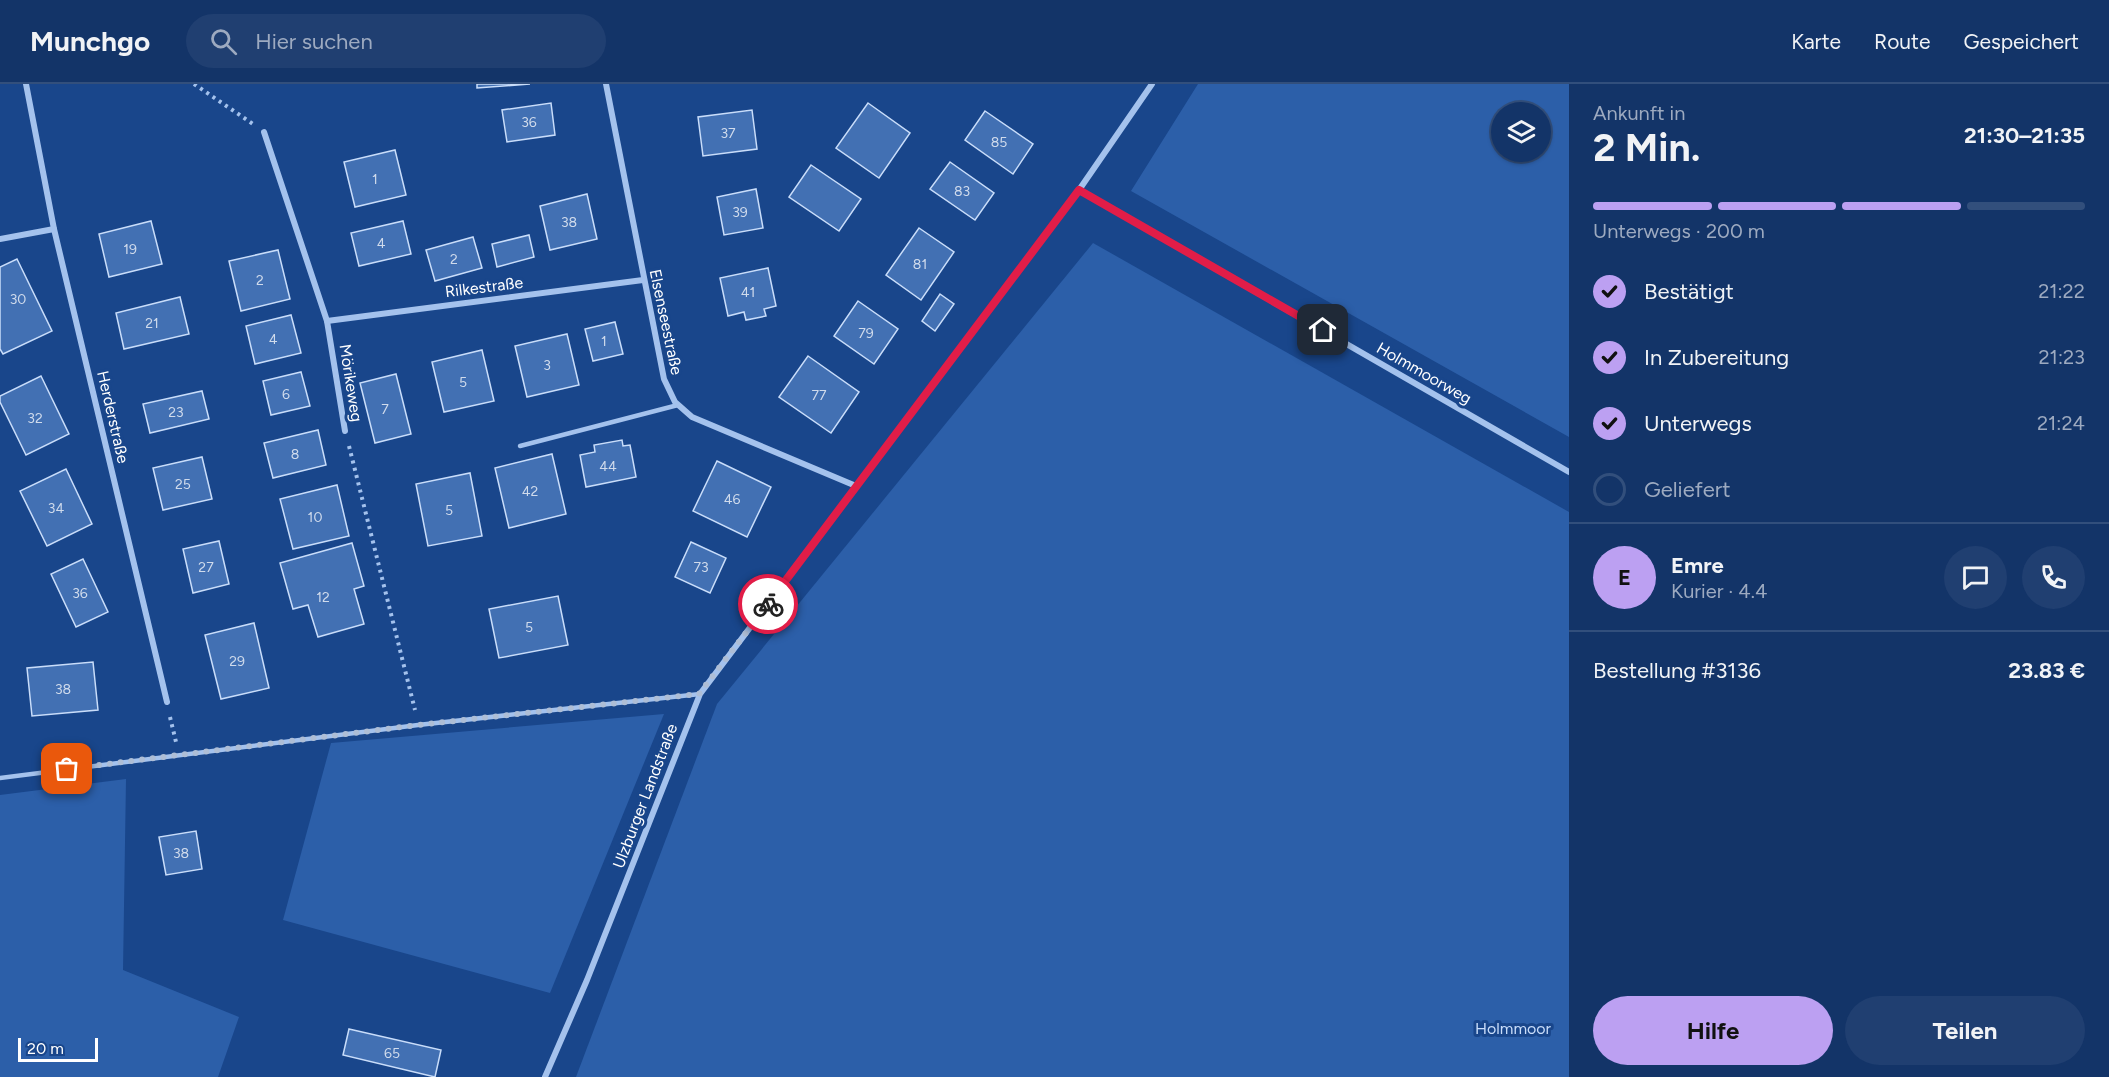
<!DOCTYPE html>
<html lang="de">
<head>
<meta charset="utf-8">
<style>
	body { margin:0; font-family:Figtree,sans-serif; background:#203f71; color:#f1f3f6; height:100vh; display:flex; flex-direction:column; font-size:22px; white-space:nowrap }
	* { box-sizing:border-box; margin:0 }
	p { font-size:20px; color:#9daac0 }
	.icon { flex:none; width:33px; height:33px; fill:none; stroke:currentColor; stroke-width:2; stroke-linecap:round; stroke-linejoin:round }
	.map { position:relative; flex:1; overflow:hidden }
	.drawer { display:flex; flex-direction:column; background:#133468; width:540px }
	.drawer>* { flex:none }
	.tools { position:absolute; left:1491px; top:18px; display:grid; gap:12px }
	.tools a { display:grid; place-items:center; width:60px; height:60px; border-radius:50%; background:#133468; box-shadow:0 2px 4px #0004,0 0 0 2px #324f7c; font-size:30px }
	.scale { position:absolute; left:18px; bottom:15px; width:80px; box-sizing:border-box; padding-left:6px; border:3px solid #fff; border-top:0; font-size:16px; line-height:21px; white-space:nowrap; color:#fff; -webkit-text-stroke:4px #19468b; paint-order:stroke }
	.pin { position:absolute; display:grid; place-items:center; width:51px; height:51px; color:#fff; margin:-26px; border-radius:12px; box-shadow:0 3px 9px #0006 }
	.courier { position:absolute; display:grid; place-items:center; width:60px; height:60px; margin:-30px; border:4px solid #e11d48; border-radius:50%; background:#fff; color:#222; box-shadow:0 2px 8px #0007 }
	.headline em { font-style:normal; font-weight:700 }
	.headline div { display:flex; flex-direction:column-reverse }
	.headline { display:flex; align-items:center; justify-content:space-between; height:102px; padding:0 24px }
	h1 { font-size:39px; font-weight:700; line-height:45px }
	.bar { display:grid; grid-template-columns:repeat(4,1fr); gap:9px 6px; align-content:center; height:72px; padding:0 24px }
	.bar i { height:8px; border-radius:4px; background:#324f7c }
	.bar .selected { background:#bca0f2 }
	.bar p { grid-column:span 4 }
	.line { display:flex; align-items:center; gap:15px; padding:0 24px; border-top:2px solid #324f7c }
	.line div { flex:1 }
	.round { display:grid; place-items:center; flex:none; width:63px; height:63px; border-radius:32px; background:#203f71 }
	ol { padding:0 24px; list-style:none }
	li { display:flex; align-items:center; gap:18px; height:66px }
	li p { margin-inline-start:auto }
	li .icon { padding:6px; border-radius:50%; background:#bca0f2; color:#111; stroke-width:4 }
	li:last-child { color:#9daac0 }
	li i { width:33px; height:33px; border:3px solid #324f7c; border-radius:50% }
	.button { display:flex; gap:12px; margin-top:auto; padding:12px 24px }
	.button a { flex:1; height:69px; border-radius:36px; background:#bca0f2; color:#111; font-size:24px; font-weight:700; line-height:69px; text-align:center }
	.button a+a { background:#203f71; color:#f1f3f6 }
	header { display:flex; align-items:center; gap:36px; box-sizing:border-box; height:84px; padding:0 30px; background:#133468; border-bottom:2px solid #324f7c }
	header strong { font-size:28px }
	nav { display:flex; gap:33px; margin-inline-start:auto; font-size:21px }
	.search { width:420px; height:54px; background:#203f71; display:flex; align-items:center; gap:15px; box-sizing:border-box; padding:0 21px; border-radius:33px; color:#9daac0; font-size:22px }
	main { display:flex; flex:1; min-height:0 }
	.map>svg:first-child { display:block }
	.green { fill:#2c5fa9; fill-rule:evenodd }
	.building { fill:#4270b3; stroke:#c9ddfa; stroke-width:1.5 }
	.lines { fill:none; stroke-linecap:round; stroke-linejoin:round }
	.path { stroke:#a4c2ed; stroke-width:4; stroke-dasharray:3 4.5; stroke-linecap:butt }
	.lane { stroke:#a4c2ed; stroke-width:4.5 }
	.street { stroke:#a4c2ed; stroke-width:6 }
	.done { stroke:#aebed6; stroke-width:6; stroke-dasharray:0 10.8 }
	.route { stroke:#e11d48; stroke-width:8 }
	.labels { text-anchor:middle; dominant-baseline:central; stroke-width:6; stroke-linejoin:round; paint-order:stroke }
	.number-label { font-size:14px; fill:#d0dbec }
	.street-label { font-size:16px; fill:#fff; stroke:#19468b }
	.park-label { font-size:16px; fill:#c9ddfa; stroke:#19468b }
</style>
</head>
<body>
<header>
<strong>Munchgo</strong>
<div class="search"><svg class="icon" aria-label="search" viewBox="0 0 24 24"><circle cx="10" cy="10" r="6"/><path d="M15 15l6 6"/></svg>Hier suchen</div>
<nav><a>Karte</a><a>Route</a><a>Gespeichert</a></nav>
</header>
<main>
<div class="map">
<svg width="1569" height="993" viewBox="0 0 1569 993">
	<rect width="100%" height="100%" fill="#19468b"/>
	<g class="green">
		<path d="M1198 0H1569V353L1131 107ZM1502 28H1540V68H1502Z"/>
		<polygon points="1093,159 1569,428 1569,993 576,993 717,620"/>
		<polygon points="664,630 550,909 283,836 331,659"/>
		<polygon points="126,695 123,886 239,933 218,993 0,993 0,711"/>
	</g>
	<g class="building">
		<polygon points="477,0 530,0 477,4"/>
		<polygon points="551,19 555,51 507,58 502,26"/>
		<polygon points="868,19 910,49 879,94 836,64"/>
		<polygon points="752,26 757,65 703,72 698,33"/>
		<polygon points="985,27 1033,60 1013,90 965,56"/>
		<polygon points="395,66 406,111 355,123 344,78"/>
		<polygon points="950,78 994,109 975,136 930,105"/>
		<polygon points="811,81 861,115 839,147 789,113"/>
		<polygon points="756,105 763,144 724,151 717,113"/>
		<polygon points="587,110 597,155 550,166 540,122"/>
		<polygon points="151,137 162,180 109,193 99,150"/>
		<polygon points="403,137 411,170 359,182 351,149"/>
		<polygon points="919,144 954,168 921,216 886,191"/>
		<polygon points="529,151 534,173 497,183 492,160"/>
		<polygon points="473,153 482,184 435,197 426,166"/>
		<polygon points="278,166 290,215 241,227 229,177"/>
		<polygon points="17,175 52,247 3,270 0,265 0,183"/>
		<polygon points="768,184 776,222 764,225 766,232 746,236 744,228 728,232 720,194"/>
		<polygon points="940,210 954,220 935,247 922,237"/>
		<polygon points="180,213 189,250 124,265 116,229"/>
		<polygon points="858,217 898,245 874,280 834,252"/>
		<polygon points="291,231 301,269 255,280 246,242"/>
		<polygon points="615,238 623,270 593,277 585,245"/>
		<polygon points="567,250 579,301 527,313 515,262"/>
		<polygon points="482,266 494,317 444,328 432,278"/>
		<polygon points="808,272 859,308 831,349 779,313"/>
		<polygon points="301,288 310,322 271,331 263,297"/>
		<polygon points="396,290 411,350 375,359 360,299"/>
		<polygon points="41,292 69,350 26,371 0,318 0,312"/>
		<polygon points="202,307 209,335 150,349 143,320"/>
		<polygon points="318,346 326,381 273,394 264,359"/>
		<polygon points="622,356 623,362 630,361 636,393 586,403 580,371 595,368 594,361"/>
		<polygon points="552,370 566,430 509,444 495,384"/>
		<polygon points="202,373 212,415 163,426 153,384"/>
		<polygon points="717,377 771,403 747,453 693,427"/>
		<polygon points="66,385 92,440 47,462 20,407"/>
		<polygon points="470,389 482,452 428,462 416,400"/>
		<polygon points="337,401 349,452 293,465 280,415"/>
		<polygon points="219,457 229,500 193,509 183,465"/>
		<polygon points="691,458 726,474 710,509 675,493"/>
		<polygon points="352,459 364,502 354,505 364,540 318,553 308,521 293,525 280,479"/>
		<polygon points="83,475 108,528 76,543 51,490"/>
		<polygon points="558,512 568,561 499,574 489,525"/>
		<polygon points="254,539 269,604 221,615 205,551"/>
		<polygon points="93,578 98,626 32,632 27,584"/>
		<polygon points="196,747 202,785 166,791 159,753"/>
		<polygon points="349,945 441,966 435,993 343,971"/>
	</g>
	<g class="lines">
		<g class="path">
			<polyline points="194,0 253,40"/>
			<polyline points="349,362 415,626"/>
			<polyline points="170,633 176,658"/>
		</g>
		<g class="lane">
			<polyline points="520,362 678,321"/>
			<polyline points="0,694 418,641 700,610"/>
		</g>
		<g class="street">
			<polyline points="26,0 54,145 167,618"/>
			<polyline points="606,0 664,295 675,318 692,333 856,402"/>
			<polyline points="264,48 327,237 345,347"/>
			<polyline points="1079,106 1569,388"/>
			<polyline points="0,155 54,145"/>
			<polyline points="327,237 643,196"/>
			<polyline points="545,993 587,896 700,610 1079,106 1152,0"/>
		</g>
	</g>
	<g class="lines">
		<polyline class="done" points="67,685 418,641 699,610 768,520"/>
		<polyline class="route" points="768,520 1079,106 1323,246"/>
	</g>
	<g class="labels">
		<g class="number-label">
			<text x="529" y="38">36</text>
			<text x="728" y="49">37</text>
			<text x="999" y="58">85</text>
			<text x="375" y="95">1</text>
			<text x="962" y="107">83</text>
			<text x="740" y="128">39</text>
			<text x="569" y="138">38</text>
			<text x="381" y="159">4</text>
			<text x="130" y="165">19</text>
			<text x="454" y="175">2</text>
			<text x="920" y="180">81</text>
			<text x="260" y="196">2</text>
			<text x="748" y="208">41</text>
			<text x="18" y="215">30</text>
			<text x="152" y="239">21</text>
			<text x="866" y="249">79</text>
			<text x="273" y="255">4</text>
			<text x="604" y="257">1</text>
			<text x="547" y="281">3</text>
			<text x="463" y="298">5</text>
			<text x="286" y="310">6</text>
			<text x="819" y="311">77</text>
			<text x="385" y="325">7</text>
			<text x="176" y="328">23</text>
			<text x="35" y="334">32</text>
			<text x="295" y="370">8</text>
			<text x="608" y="382">44</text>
			<text x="183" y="400">25</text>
			<text x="530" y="407">42</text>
			<text x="732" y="415">46</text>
			<text x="56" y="424">34</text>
			<text x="449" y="426">5</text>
			<text x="315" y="433">10</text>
			<text x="206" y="483">27</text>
			<text x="701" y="483">73</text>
			<text x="80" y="509">36</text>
			<text x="323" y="513">12</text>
			<text x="529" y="543">5</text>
			<text x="237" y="577">29</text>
			<text x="63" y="605">38</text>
			<text x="181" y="769">38</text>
			<text x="392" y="969">65</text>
		</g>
		<g class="street-label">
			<text transform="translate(484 203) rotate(-7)">Rilkestraße</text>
			<text transform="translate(666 238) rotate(78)">Elsenseestraße</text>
			<text transform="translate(1424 289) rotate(30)">Holmmoorweg</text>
			<text transform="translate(351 299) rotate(81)">Mörikeweg</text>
			<text transform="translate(113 333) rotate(77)">Herderstraße</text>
			<text transform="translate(645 712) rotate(-69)">Ulzburger Landstraße</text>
		</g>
		<g class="park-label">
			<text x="1513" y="944">Holmmoor</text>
		</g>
	</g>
</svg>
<div class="tools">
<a><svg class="icon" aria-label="layers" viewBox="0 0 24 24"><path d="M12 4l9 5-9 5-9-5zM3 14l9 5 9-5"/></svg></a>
</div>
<div class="scale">20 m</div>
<div class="pin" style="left:67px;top:685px;background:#ea580c"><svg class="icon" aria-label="bag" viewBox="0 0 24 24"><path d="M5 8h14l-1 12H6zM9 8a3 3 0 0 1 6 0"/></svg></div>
<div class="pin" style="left:1323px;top:246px;background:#1f2937"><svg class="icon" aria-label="home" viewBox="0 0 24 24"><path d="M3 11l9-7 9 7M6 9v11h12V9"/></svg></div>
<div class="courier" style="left:768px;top:520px"><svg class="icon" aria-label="bike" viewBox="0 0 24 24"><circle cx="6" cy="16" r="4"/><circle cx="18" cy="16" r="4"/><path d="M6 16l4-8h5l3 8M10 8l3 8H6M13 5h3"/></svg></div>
</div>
<section class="drawer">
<div class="headline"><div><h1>2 Min.</h1><p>Ankunft in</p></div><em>21:30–21:35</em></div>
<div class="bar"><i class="selected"></i><i class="selected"></i><i class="selected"></i><i></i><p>Unterwegs · 200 m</p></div>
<ol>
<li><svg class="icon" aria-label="check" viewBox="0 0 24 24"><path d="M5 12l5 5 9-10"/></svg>Bestätigt<p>21:22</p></li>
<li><svg class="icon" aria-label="check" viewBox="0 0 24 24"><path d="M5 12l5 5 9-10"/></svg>In Zubereitung<p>21:23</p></li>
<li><svg class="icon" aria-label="check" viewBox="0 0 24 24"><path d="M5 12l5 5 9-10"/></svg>Unterwegs<p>21:24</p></li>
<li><i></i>Geliefert</li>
</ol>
<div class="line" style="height:108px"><b class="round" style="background:#bca0f2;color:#111">E</b><div><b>Emre</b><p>Kurier · 4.4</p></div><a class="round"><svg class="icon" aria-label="chat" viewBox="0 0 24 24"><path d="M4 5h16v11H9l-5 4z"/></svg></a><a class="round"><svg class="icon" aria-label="phone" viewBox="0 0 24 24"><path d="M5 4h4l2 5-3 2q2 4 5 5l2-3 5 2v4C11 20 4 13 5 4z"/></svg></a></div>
<div class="line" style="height:78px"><div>Bestellung #3136</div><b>23.83 €</b></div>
<div class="button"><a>Hilfe</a><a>Teilen</a></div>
</section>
</main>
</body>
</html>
